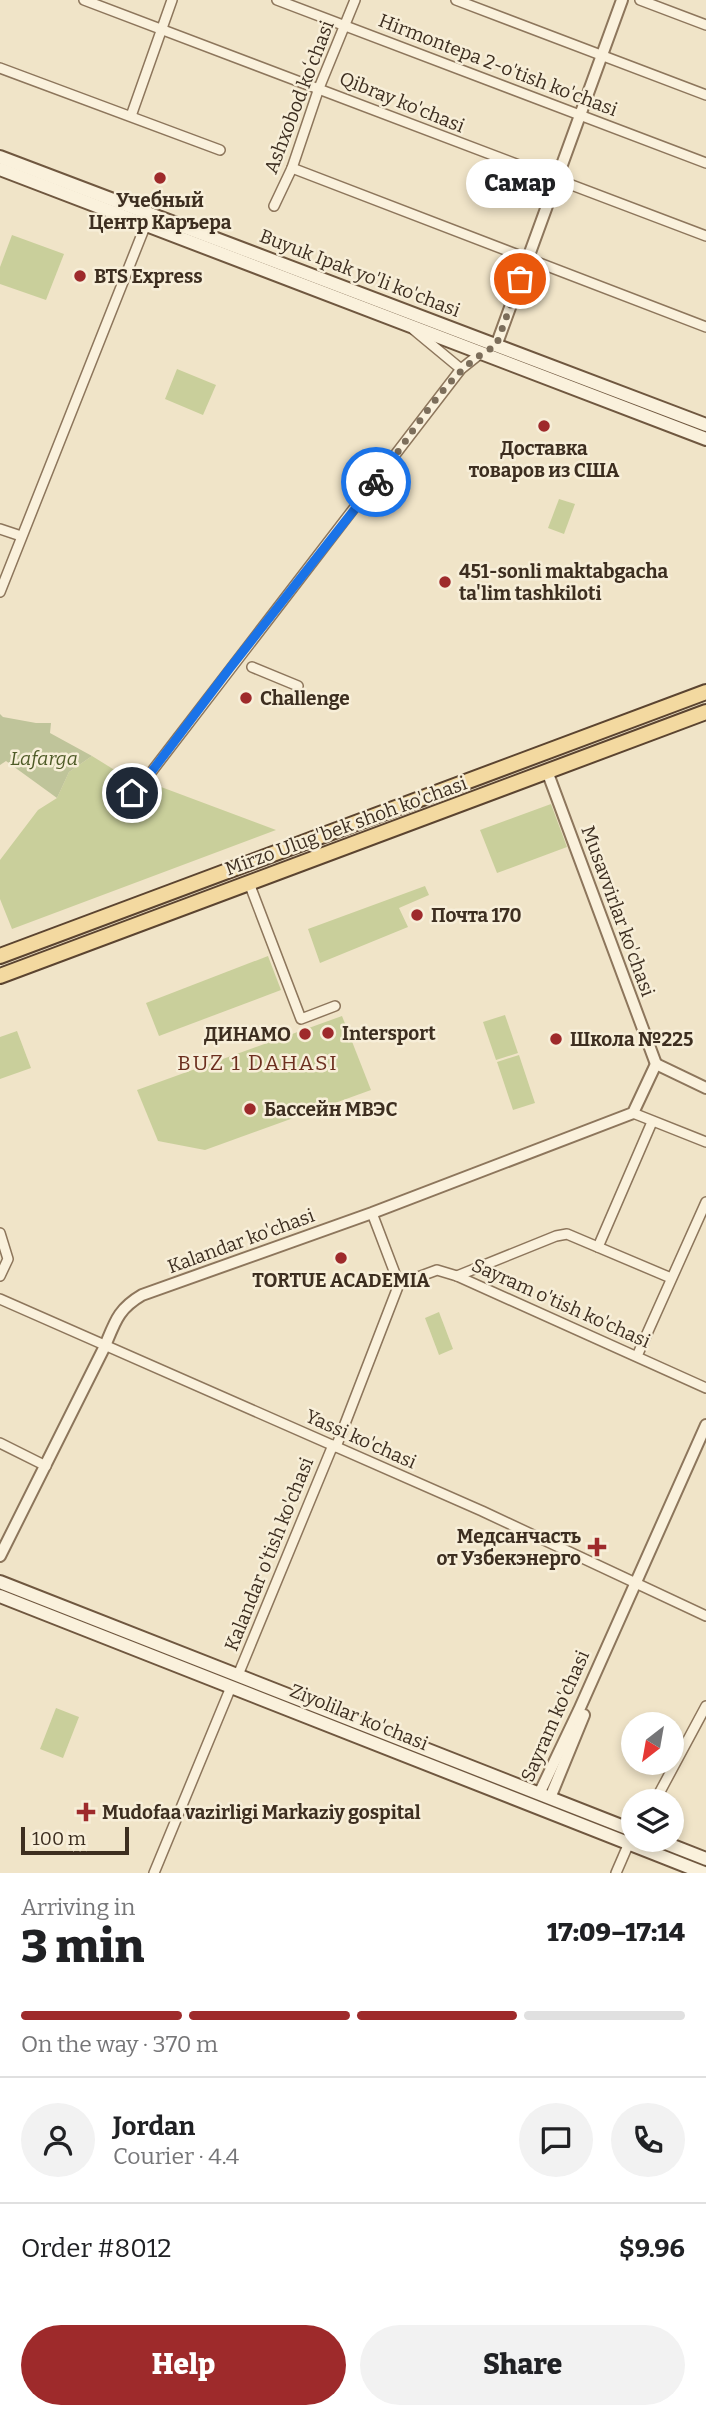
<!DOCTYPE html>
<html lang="en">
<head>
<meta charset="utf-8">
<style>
	body { margin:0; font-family:Bitter,serif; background:#f2f2f2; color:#202124; height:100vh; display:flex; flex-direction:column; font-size:26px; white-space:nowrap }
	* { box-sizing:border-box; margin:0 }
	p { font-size:23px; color:#757577 }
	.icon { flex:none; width:38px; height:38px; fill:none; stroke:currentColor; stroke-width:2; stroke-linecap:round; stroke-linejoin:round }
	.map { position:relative; height:1873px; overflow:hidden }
	.drawer { display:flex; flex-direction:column; background:#fff; flex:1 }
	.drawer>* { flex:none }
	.needle { width:46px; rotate:211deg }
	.buttons { position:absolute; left:621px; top:1712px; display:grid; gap:14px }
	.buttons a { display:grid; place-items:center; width:63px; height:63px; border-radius:50%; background:#fff; box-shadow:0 4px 10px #0003; font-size:35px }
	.scale { position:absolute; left:21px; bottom:18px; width:108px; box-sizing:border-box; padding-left:7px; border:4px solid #3d2e20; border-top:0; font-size:19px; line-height:24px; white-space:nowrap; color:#3d2e20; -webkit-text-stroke:5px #f7eed8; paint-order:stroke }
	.pin { position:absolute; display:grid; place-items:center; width:60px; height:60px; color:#fff; margin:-30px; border:4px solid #fff; border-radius:50%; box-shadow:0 2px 7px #0007 }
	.courier { position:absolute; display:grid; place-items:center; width:70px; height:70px; margin:-35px; border:5px solid #1a73e8; border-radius:50%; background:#fff; color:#222; box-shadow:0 2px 9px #0007 }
	.bubble { position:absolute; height:49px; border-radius:24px; background:#fff; box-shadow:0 4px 10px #0003; font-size:23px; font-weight:800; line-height:49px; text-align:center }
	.overview em { font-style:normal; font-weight:800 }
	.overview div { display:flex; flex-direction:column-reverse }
	.overview { display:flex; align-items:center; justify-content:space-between; height:119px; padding:0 21px }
	h1 { font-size:46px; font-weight:800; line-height:52px }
	.bar { display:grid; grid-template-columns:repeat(4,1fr); gap:10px 7px; align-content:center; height:84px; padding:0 21px }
	.bar i { height:9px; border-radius:5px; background:#e0e0e0 }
	.bar .active { background:#9e2a2b }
	.bar p { grid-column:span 4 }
	.line { display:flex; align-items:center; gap:18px; padding:0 21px; border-top:2px solid #e0e0e0 }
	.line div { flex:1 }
	.round { display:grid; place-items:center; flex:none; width:74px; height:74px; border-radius:37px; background:#f2f2f2 }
	.primary-button { display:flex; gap:14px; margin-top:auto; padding:14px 21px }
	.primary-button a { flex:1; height:80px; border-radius:42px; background:#9e2a2b; color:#fff; font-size:28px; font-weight:800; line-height:80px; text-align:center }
	.primary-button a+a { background:#f2f2f2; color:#202124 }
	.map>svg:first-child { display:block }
	.green { fill:#c9cf9b }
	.cemetery { fill:#bfc49a }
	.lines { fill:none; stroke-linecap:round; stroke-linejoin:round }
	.minor-casing { stroke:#8d765c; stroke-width:12 }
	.tertiary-casing { stroke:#8d765c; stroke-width:14 }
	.secondary-casing { stroke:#6f573f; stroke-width:16 }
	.primary-casing { stroke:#5b4430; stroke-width:18 }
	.minor { stroke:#faf1dc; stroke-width:9 }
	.tertiary { stroke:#faf1dc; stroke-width:10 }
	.secondary { stroke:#faf1dc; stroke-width:12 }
	.primary { stroke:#f3d9a0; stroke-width:14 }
	.done { stroke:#7c6e5b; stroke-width:7; stroke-dasharray:0 12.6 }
	.route { stroke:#1a73e8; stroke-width:9 }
	.poi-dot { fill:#9e2a2b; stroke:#f7eed8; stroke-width:2.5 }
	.labels { text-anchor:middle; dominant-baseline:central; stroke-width:5; stroke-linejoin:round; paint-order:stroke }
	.street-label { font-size:19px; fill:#3d2e20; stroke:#f7eed8 }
	.poi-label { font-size:19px; font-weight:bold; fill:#3d2e20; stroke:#f7eed8; text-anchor:start }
	.park-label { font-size:19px; font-style:italic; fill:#4d5a26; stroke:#f7eed8 }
	.neighbourhood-label { font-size:21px; letter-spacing:2px; fill:#6b2e1e; stroke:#f7eed8 }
</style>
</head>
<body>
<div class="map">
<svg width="706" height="1873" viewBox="0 0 706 1873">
	<rect width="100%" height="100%" fill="#f0e4c8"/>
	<g class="green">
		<polygon points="12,235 64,254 46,300 0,284 0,267"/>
		<polygon points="177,369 216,385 203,415 165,399"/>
		<polygon points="559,499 575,504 564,534 548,528"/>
		<polygon points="92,756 113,769 276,830 12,929 0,899 0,860 38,810 57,798 69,772"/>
		<polygon points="551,804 567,847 497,873 480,830"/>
		<polygon points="425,886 429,895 399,908 408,927 320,963 308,929"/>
		<polygon points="268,956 281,990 159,1036 146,1003"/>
		<polygon points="505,1015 518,1053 496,1060 483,1022"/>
		<polygon points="342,1016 371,1090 205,1150 158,1141 137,1090"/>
		<polygon points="17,1031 31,1068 0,1079 0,1037"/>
		<polygon points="519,1055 535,1103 513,1110 497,1062"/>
		<polygon points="439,1312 453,1349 439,1355 425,1318"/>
		<polygon points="56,1708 79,1717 63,1758 40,1749"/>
	</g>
	<polygon class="cemetery" points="0,714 3,717 36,723 51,723 50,733 92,756 69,772 57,798 6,761 0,765"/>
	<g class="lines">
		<defs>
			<g id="minor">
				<polyline points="84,0 706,236"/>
				<polyline points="277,0 706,163"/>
				<polyline points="456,0 706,95"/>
				<polyline points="640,0 706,25"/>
				<polyline points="0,68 220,150"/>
				<polyline points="131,116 172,0"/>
				<polyline points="292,168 706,327"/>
				<polyline points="274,206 292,168 319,88 355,0"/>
				<polyline points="414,330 461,369"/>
				<polyline points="0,529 21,536"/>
				<polyline points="0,592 148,219"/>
				<polyline points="252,667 298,686"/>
				<polyline points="132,794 149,775 461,369 481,353"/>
				<polyline points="249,883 301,1019 335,1006"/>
				<polyline points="633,1113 706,1142"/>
				<polyline points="372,1213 399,1284"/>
				<polyline points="0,1233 8,1259 0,1276"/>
				<polyline points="598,1247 652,1122"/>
				<polyline points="457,1276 556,1236 567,1234 671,1278"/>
				<polyline points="399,1284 437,1270 457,1276 706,1388"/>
				<polyline points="0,1299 482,1511 706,1616"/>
				<polyline points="637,1356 706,1202"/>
				<polyline points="0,1443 46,1466"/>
				<polyline points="336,1447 399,1284"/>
				<polyline points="238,1675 333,1445"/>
				<polyline points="655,1801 706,1706"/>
				<polyline points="154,1873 231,1687"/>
				<polyline points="616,1873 629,1843"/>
			</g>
			<g id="tertiary">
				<polyline points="496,346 622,0"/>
				<polyline points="547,771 656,1064"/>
				<polyline points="656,1064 706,1088"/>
				<path d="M0 1556 105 1346C115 1322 118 1309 142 1295L372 1213 633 1113 656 1064"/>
				<polyline points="539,1794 579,1710 706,1425"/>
				<polyline points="550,1798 584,1715"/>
			</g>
			<g id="secondary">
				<polyline points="0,157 706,425"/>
				<polyline points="0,169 706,439"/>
				<polyline points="0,1582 634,1831"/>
				<polyline points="0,1596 704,1873"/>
				<polyline points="655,1839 706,1859"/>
			</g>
			<g id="primary">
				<polyline points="0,956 706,692"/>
				<polyline points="0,976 706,712"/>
			</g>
		</defs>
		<use href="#minor" class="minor-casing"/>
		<use href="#tertiary" class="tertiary-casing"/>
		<use href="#secondary" class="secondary-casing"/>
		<use href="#primary" class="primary-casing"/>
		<use href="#minor" class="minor"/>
		<use href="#tertiary" class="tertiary"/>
		<use href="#secondary" class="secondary"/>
		<use href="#primary" class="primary"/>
	</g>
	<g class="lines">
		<path class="done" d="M376 482C409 440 448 368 496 346L520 279"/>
		<polyline class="route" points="132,793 137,785 149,775 230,668 376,482"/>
	</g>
	<g class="poi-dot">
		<circle cx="160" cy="178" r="7"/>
		<circle cx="80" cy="276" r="7"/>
		<circle cx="544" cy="426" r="7"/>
		<circle cx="445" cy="582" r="7"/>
		<circle cx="246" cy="698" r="7"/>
		<circle cx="417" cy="915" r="7"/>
		<circle cx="328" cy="1033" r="7"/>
		<circle cx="305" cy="1034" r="7"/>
		<circle cx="556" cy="1039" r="7"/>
		<circle cx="250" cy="1109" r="7"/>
		<circle cx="341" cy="1258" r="7"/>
		<path d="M593.5 1536.5h7v7h7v7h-7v7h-7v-7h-7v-7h7z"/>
		<path d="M82.5 1801.5h7v7h7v7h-7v7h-7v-7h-7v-7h7z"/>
	</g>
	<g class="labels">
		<g class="street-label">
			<text transform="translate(498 65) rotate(21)">Hirmontepa 2-o'tish ko'chasi</text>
			<text transform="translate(299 97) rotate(-69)">Ashxobod koʻchasi</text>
			<text transform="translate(402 102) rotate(22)">Qibray ko'chasi</text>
			<text transform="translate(360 273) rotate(21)">Buyuk Ipak yo'li ko'chasi</text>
			<text transform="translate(346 826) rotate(-20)">Mirzo Ulug'bek shoh ko'chasi</text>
			<text transform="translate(618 911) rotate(70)">Musavvirlar ko'chasi</text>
			<text transform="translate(241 1241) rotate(-20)">Kalandar ko'chasi</text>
			<text transform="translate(561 1303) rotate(24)">Sayram o'tish ko'chasi</text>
			<text transform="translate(361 1439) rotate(24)">Yassi ko'chasi</text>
			<text transform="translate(269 1554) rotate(-68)">Kalandar o'tish ko'chasi</text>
			<text transform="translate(555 1716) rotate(-66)">Sayram ko'chasi</text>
			<text transform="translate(359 1717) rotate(22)">Ziyolilar ko'chasi</text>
		</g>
		<g class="poi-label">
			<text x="160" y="200" text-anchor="middle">Учебный<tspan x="160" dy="22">Центр Каръера</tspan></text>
			<text x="94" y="276">BTS Express</text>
			<text x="544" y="448" text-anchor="middle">Доставка<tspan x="544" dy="22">товаров из США</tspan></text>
			<text x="459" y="571">451-sonli maktabgacha<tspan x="459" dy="22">ta'lim tashkiloti</tspan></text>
			<text x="260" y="698">Challenge</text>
			<text x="431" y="915">Почта 170</text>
			<text x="342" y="1033">Intersport</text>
			<text x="291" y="1034" text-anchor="end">ДИНАМО</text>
			<text x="570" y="1039">Школа №225</text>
			<text x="264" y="1109">Бассейн МВЭС</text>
			<text x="341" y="1280" text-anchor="middle">TORTUE ACADEMIA</text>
			<text x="581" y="1536" text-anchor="end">Медсанчасть<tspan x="581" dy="22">от Узбекэнерго</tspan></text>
			<text x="102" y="1812">Mudofaa vazirligi Markaziy gospital</text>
		</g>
		<g class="park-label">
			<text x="44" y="758">Lafarga</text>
		</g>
		<g class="neighbourhood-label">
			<text x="258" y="1063">BUZ 1 DAHASI</text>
		</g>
	</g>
</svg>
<div class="buttons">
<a><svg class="needle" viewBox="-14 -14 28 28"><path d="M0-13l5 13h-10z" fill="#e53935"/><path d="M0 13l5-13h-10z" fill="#757577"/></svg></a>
<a><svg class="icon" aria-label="layers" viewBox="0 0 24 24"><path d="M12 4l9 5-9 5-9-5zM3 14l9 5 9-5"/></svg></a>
</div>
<div class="scale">100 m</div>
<div class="pin" style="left:520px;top:279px;background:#ea580c"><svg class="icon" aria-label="bag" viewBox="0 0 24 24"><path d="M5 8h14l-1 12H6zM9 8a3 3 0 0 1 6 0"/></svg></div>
<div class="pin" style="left:132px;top:793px;background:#1f2937"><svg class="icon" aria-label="home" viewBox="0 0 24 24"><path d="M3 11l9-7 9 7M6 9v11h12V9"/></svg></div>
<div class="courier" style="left:376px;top:482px"><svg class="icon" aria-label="bike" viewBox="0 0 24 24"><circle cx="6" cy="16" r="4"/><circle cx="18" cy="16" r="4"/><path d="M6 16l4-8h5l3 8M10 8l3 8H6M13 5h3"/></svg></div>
<div class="bubble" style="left:466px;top:159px;width:108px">Самар</div>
</div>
<section class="drawer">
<div class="overview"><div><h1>3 min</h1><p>Arriving in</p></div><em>17:09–17:14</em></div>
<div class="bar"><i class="active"></i><i class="active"></i><i class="active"></i><i></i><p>On the way · 370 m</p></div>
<div class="line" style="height:126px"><a class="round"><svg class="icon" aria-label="person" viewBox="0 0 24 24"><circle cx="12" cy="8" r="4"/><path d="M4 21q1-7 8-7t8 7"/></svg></a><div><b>Jordan</b><p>Courier · 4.4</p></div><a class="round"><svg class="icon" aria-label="chat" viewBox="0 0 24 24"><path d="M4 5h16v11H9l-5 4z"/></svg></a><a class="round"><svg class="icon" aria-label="phone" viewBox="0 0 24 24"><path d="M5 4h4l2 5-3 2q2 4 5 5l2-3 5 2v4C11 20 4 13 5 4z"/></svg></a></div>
<div class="line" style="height:91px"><div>Order #8012</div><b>$9.96</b></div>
<div class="primary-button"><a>Help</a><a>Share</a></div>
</section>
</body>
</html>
